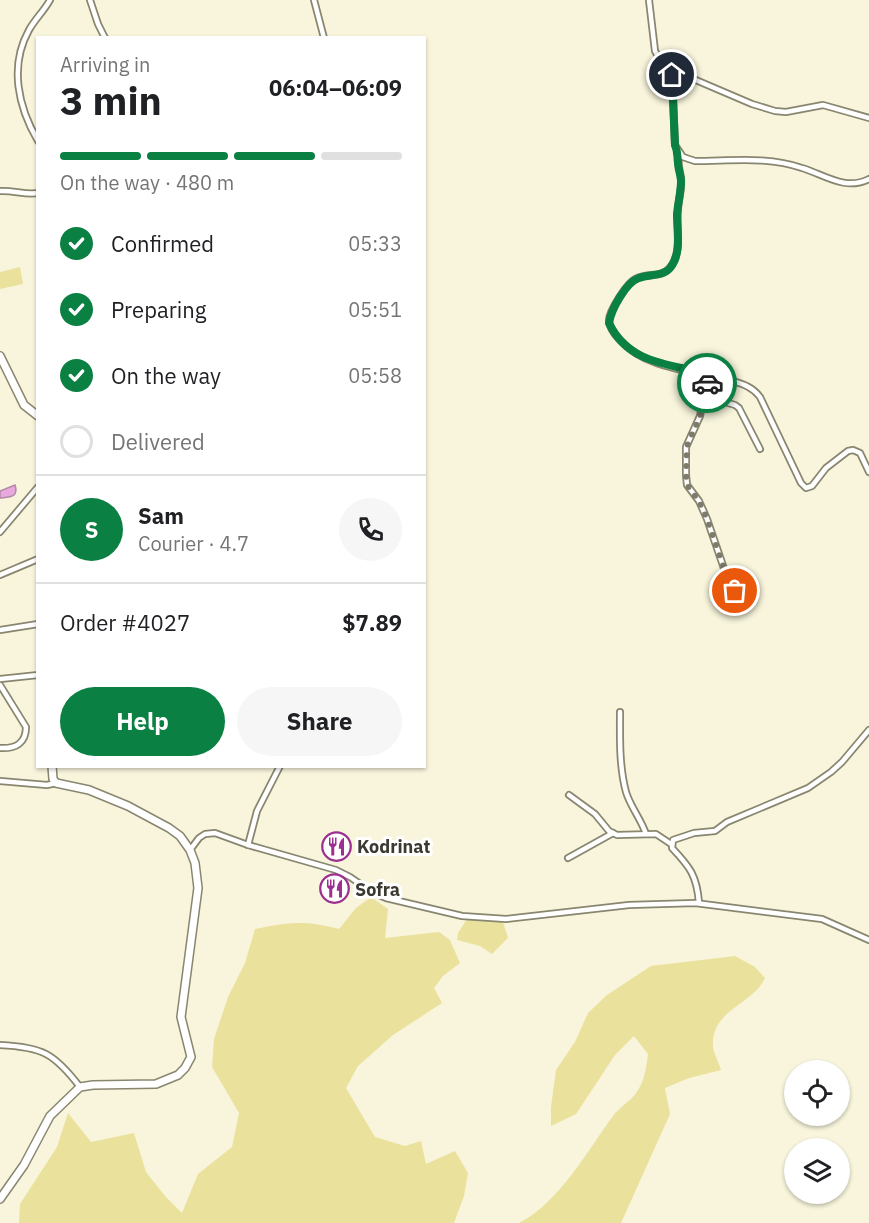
<!DOCTYPE html>
<html lang="en">
<head>
<meta charset="utf-8">
<style>
	body { margin:0; font-family:"IBM Plex Sans",sans-serif; background:#f6f6f6; color:#202124; height:100vh; display:flex; flex-direction:column; font-size:22px; white-space:nowrap }
	* { box-sizing:border-box; margin:0 }
	p { font-size:20px; color:#757577 }
	.icon { flex:none; width:33px; height:33px; fill:none; stroke:currentColor; stroke-width:2; stroke-linecap:round; stroke-linejoin:round }
	.map { position:relative; flex:1; overflow:hidden }
	.side { position:absolute; left:36px; top:36px; width:390px; height:732px; display:flex; flex-direction:column; background:#fff; border-radius:0px; box-shadow:0 2px 4px #0004 }
	.side>* { flex:none }
	.buttons { position:absolute; left:784px; top:1060px; display:grid; gap:12px }
	.buttons a { display:grid; place-items:center; width:66px; height:66px; border-radius:50%; background:#fff; box-shadow:0 2px 4px #0004; font-size:30px }
	.pin { position:absolute; display:grid; place-items:center; width:51px; height:51px; color:#fff; margin:-26px; border:3px solid #fff; border-radius:50%; box-shadow:0 2px 6px #0007 }
	.courier { position:absolute; display:grid; place-items:center; width:60px; height:60px; margin:-30px; border:4px solid #0b8043; border-radius:50%; background:#fff; color:#222; box-shadow:0 2px 8px #0007 }
	.head em { font-style:normal; font-weight:700 }
	.head div { display:flex; flex-direction:column-reverse }
	.head { display:flex; align-items:center; justify-content:space-between; height:102px; padding:0 24px }
	h1 { font-size:39px; font-weight:700; line-height:45px }
	.bar { display:grid; grid-template-columns:repeat(4,1fr); gap:9px 6px; align-content:center; height:72px; padding:0 24px }
	.bar i { height:8px; border-radius:4px; background:#e0e0e0 }
	.bar .current { background:#0b8043 }
	.bar p { grid-column:span 4 }
	.line { display:flex; align-items:center; gap:15px; padding:0 24px; border-top:2px solid #e0e0e0 }
	.line div { flex:1 }
	.round { display:grid; place-items:center; flex:none; width:63px; height:63px; border-radius:32px; background:#f6f6f6 }
	ol { padding:0 24px; list-style:none }
	li { display:flex; align-items:center; gap:18px; height:66px }
	li p { margin-inline-start:auto }
	li .icon { padding:6px; border-radius:50%; background:#0b8043; color:#fff; stroke-width:4 }
	li:last-child { color:#757577 }
	li i { width:33px; height:33px; border:3px solid #e0e0e0; border-radius:50% }
	.action { display:flex; gap:12px; margin-top:auto; padding:12px 24px }
	.action a { flex:1; height:69px; border-radius:36px; background:#0b8043; color:#fff; font-size:24px; font-weight:700; line-height:69px; text-align:center }
	.action a+a { background:#f6f6f6; color:#202124 }
	.map>svg:first-child { display:block }
	.green { fill:#eae19d }
	.water { fill:#e8aadc; stroke:#b488a8; stroke-width:1.5 }
	.lines { fill:none; stroke-linecap:round; stroke-linejoin:round }
	.street-casing { stroke:#898670; stroke-width:8 }
	.secondary-casing { stroke:#898670; stroke-width:10 }
	.street { stroke:#fff; stroke-width:4.5 }
	.secondary { stroke:#fff; stroke-width:7 }
	.done { stroke:#7d7b6c; stroke-width:6; stroke-dasharray:0 10.8 }
	.route { stroke:#0b8043; stroke-width:8 }
	.labels { text-anchor:middle; dominant-baseline:central; stroke-width:6; stroke-linejoin:round; paint-order:stroke }
	.poi-label { font-size:18px; font-weight:bold; fill:#3b3930; stroke:#fff; text-anchor:start }
</style>
</head>
<body>
<div class="map">
<svg width="869" height="1223" viewBox="0 0 869 1223">
	<rect width="100%" height="100%" fill="#f8f5dc"/>
	<g class="green">
		<polygon points="20,267 23,284 0,289 0,272"/>
		<path d="M371 897 388 909 385 938 439 932 450 940 460 963 443 976 434 988 442 1003 393 1035 358 1066 346 1088 375 1137 405 1146 421 1141 426 1164 455 1151 468 1173 464 1196 454 1223H19L20 1204 57 1147 68 1113 91 1142 134 1133 146 1172 165 1196 182 1213 198 1174 232 1147 239 1113 212 1067 214 1039 228 997 245 963 255 929C290 922 304 920 339 929L356 908Z"/>
		<polygon points="467,919 503,922 508,938 492,954 480,946 457,940 458,933"/>
		<path d="M735 956 755 967 765 978C753 1005 710 1010 713 1047 714 1054 719 1063 721 1070L689 1078 665 1088 670 1114 621 1223H519C558 1204 588 1150 613 1116 619 1107 630 1102 636 1093 645 1081 646 1068 648 1054L634 1036 615 1055 576 1114 551 1126V1107L556 1070 575 1042 588 1013 607 995 651 966Z"/>
	</g>
	<path class="water" d="M15 485C19 498 9 497 0 498V491Z"/>
	<g class="lines">
		<defs>
			<g id="street">
				<polyline points="90,0 98,24 105,38"/>
				<polyline points="314,0 324,38"/>
				<path d="M649 0 655 51 660 60 672 74 675 145 683 157 695 161C731 161 768 156 802 168 825 175 845 191 869 179"/>
				<polyline points="670,69 752,104 775,111 786,112 823,105 869,118"/>
				<path d="M38 141C18 107 9 66 29 30 35 19 44 11 50 0"/>
				<path d="M679 153C677 163 680 170 681 179 682 190 678 201 678 211 676 228 682 249 672 265 664 279 648 272 635 279 627 283 609 311 609 320 609 327 615 335 620 340 647 370 693 370 729 380 742 384 752 386 760 397L801 483 806 488 812 486 826 468 848 451 853 450 860 453 869 472"/>
				<path d="M0 191C13 190 25 195 38 193"/>
				<polyline points="708,374 700,416 686,447 686,475 687,485 699,501 707,519 730,586 735,591 749,595"/>
				<polyline points="704,396 735,405 739,408 760,449"/>
				<polyline points="0,532 38,487"/>
				<polyline points="0,575 38,559"/>
				<polyline points="0,630 38,624"/>
				<polyline points="0,679 38,675"/>
				<path d="M0 685 26 727C26 743 16 749 0 748"/>
				<path d="M620 712C620 738 619 766 626 792 630 806 641 819 646 834"/>
				<polyline points="0,781 47,785 56,783"/>
				<polyline points="569,795 595,814 609,831 617,835 656,834 671,844"/>
				<polyline points="248,845 257,811 280,766"/>
				<polyline points="190,850 199,838 205,834 215,833 248,845 336,870 350,877 372,892 386,898 462,916 506,919 629,905 695,903 822,919 869,940"/>
				<polyline points="568,858 613,833"/>
				<path d="M699 903C697 876 690 867 672 848L673 840 694 833 715 831 727 822 808 788 831 772 842 762 869 730"/>
				<path d="M0 1045C42 1047 54 1053 80 1087"/>
			</g>
			<g id="secondary">
				<polyline points="0,356 24,405 38,416"/>
				<polyline points="0,1199 24,1165 50,1116 80,1087 93,1085 156,1084 178,1075 185,1068 191,1057 181,1017 198,888 195,863 190,850 180,836 169,828 128,806 89,790 56,783 53,779 52,766"/>
			</g>
		</defs>
		<use href="#street" class="street-casing"/>
		<use href="#secondary" class="secondary-casing"/>
		<use href="#street" class="street"/>
		<use href="#secondary" class="secondary"/>
	</g>
	<g class="lines">
		<polyline class="done" points="707,383 700,416 687,446 686,475 687,485 699,501 707,519 730,586 735,591"/>
		<path class="route" d="M672 75 675 145C678 152 677 156 678 163 678 169 681 175 681 181 681 192 678 203 677 214 677 231 682 254 670 268 662 277 649 274 639 278 626 282 611 310 609 323 628 364 670 364 708 374L707 383"/>
	</g>
	<defs>
		<symbol id="restaurant-ring" viewBox="-11 -11 22 22"><circle r="9.5" fill="#fff" stroke="#9c2f8f" stroke-width="1.5"/><path d="M-5-6h1v4h1v-4h1v4h1v-4h1v5L-1.5 .5V6h-2V.5L-5-1ZM5-6V6H3V1.5H1.5Q1.5-4 5-6Z" fill="#9c2f8f"/></symbol>
	</defs>
	<g fill-rule="evenodd">
		<use href="#restaurant-ring" x="320" y="830" width="33" height="33"/>
		<use href="#restaurant-ring" x="318" y="872" width="33" height="33"/>
	</g>
	<g class="labels">
		<g class="poi-label">
			<text x="357" y="846">Kodrinat</text>
			<text x="355" y="889">Sofra</text>
		</g>
	</g>
</svg>
<div class="buttons">
<a><svg class="icon" aria-label="locate" viewBox="0 0 24 24"><circle cx="12" cy="12" r="6"/><path d="M12 2v4M12 18v4M2 12h4M18 12h4"/></svg></a>
<a><svg class="icon" aria-label="layers" viewBox="0 0 24 24"><path d="M12 4l9 5-9 5-9-5zM3 14l9 5 9-5"/></svg></a>
</div>
<div class="pin" style="left:735px;top:591px;background:#ea580c"><svg class="icon" aria-label="bag" viewBox="0 0 24 24"><path d="M5 8h14l-1 12H6zM9 8a3 3 0 0 1 6 0"/></svg></div>
<div class="pin" style="left:672px;top:75px;background:#1f2937"><svg class="icon" aria-label="home" viewBox="0 0 24 24"><path d="M3 11l9-7 9 7M6 9v11h12V9"/></svg></div>
<div class="courier" style="left:707px;top:383px"><svg class="icon" aria-label="car" viewBox="0 0 24 24"><path d="M5 17H2v-5l4-1 3-4h7l3 4 3 1v5h-3M9 17h6M6 11h13"/><circle cx="7" cy="17" r="2"/><circle cx="17" cy="17" r="2"/></svg></div>
<section class="side">
<div class="head"><div><h1>3 min</h1><p>Arriving in</p></div><em>06:04–06:09</em></div>
<div class="bar"><i class="current"></i><i class="current"></i><i class="current"></i><i></i><p>On the way · 480 m</p></div>
<ol>
<li><svg class="icon" aria-label="check" viewBox="0 0 24 24"><path d="M5 12l5 5 9-10"/></svg>Confirmed<p>05:33</p></li>
<li><svg class="icon" aria-label="check" viewBox="0 0 24 24"><path d="M5 12l5 5 9-10"/></svg>Preparing<p>05:51</p></li>
<li><svg class="icon" aria-label="check" viewBox="0 0 24 24"><path d="M5 12l5 5 9-10"/></svg>On the way<p>05:58</p></li>
<li><i></i>Delivered</li>
</ol>
<div class="line" style="height:108px"><b class="round" style="background:#0b8043;color:#fff">S</b><div><b>Sam</b><p>Courier · 4.7</p></div><a class="round"><svg class="icon" aria-label="phone" viewBox="0 0 24 24"><path d="M5 4h4l2 5-3 2q2 4 5 5l2-3 5 2v4C11 20 4 13 5 4z"/></svg></a></div>
<div class="line" style="height:78px"><div>Order #4027</div><b>$7.89</b></div>
<div class="action"><a>Help</a><a>Share</a></div>
</section>
</div>
</body>
</html>
